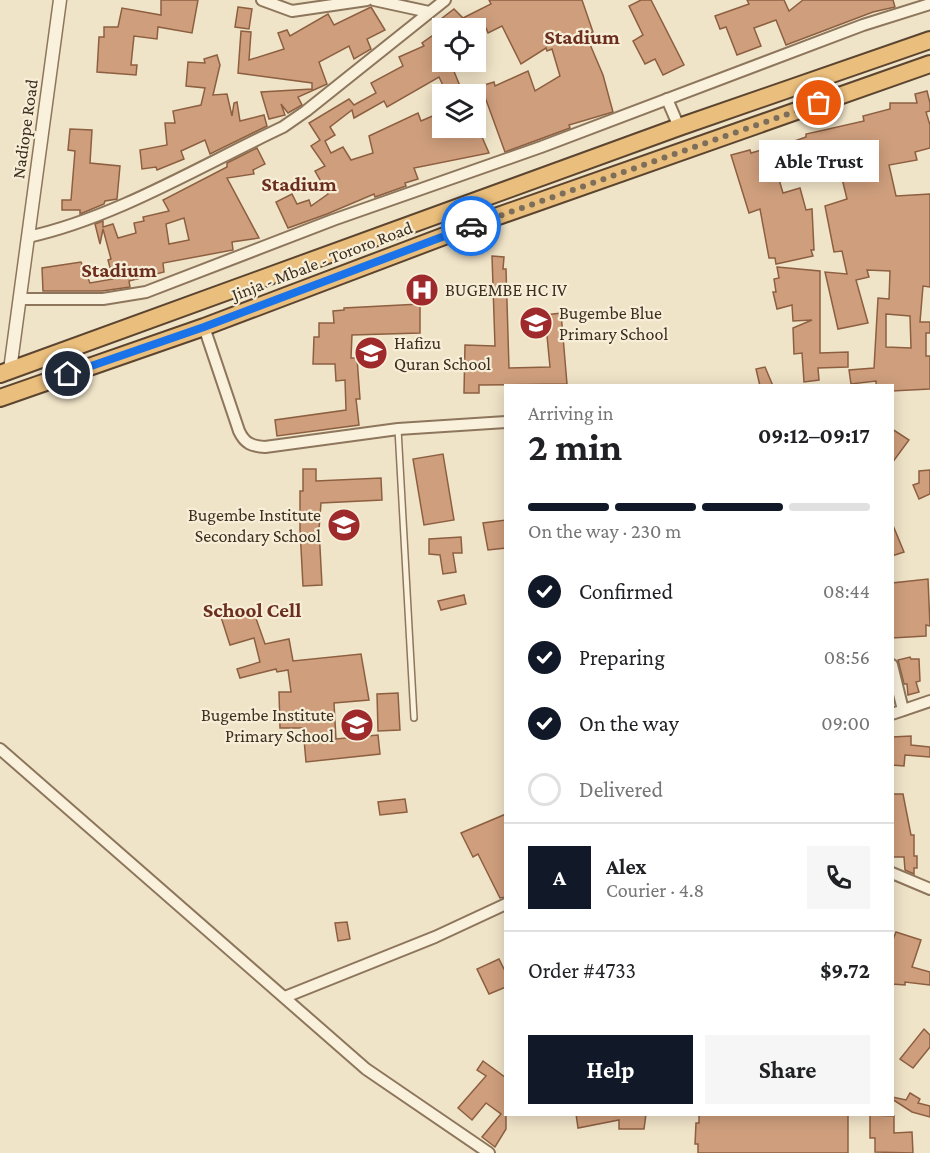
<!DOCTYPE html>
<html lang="en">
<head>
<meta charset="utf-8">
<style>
	body { margin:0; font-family:"Crimson Pro",serif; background:#f6f6f6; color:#202124; height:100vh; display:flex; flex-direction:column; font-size:22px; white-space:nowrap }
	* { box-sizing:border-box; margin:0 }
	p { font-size:20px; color:#757577 }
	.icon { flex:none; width:33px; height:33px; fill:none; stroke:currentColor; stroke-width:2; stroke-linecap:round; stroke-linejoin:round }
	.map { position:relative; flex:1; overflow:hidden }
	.drawer { position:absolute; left:504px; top:384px; width:390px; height:732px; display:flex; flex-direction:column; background:#fff; border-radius:0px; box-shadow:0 3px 15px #0003 }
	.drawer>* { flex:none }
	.tools { position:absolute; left:432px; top:18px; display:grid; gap:12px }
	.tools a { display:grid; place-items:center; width:54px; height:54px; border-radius:0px; background:#fff; box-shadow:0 3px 15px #0003; font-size:30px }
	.pin { position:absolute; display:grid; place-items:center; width:51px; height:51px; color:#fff; margin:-26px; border:3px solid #fff; border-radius:50%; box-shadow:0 2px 6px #0007 }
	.courier { position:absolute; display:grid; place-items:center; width:60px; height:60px; margin:-30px; border:4px solid #1a73e8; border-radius:50%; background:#fff; color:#222; box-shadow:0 2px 8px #0007 }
	.bubble { position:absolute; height:42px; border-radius:0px; background:#fff; box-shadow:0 3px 15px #0003; font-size:20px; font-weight:700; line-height:42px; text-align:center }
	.head em { font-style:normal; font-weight:700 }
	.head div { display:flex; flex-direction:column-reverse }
	.head { display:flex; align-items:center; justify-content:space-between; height:102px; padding:0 24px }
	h1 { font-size:39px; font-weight:700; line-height:45px }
	.bar { display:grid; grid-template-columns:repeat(4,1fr); gap:9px 6px; align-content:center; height:72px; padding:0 24px }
	.bar i { height:8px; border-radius:4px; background:#e0e0e0 }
	.bar .selected { background:#111827 }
	.bar p { grid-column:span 4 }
	.line { display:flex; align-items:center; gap:15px; padding:0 24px; border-top:2px solid #e0e0e0 }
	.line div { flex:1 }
	.round { display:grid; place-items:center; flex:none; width:63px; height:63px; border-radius:0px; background:#f6f6f6 }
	ol { padding:0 24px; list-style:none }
	li { display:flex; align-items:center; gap:18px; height:66px }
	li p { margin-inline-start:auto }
	li .icon { padding:6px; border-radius:50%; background:#111827; color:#fff; stroke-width:4 }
	li:last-child { color:#757577 }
	li i { width:33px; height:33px; border:3px solid #e0e0e0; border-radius:50% }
	.cta { display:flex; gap:12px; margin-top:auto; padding:12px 24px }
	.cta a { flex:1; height:69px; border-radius:0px; background:#111827; color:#fff; font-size:24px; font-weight:700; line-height:69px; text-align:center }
	.cta a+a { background:#f6f6f6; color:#202124 }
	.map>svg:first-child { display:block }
	.building { fill:#cf9f7d; stroke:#8d5f41; stroke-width:1.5; fill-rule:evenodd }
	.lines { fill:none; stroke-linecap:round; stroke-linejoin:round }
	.service-casing { stroke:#8d765c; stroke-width:8 }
	.minor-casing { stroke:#8d765c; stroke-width:14 }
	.tertiary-casing { stroke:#8d765c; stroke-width:15 }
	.trunk-casing { stroke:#5b4430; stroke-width:20 }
	.service { stroke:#faf1dc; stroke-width:5 }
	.minor { stroke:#faf1dc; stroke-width:10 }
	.tertiary { stroke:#faf1dc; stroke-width:12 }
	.trunk { stroke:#eabe7c; stroke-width:16 }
	.done { stroke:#7c6e5b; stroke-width:6; stroke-dasharray:0 10.8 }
	.route { stroke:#1a73e8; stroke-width:8 }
	.labels { text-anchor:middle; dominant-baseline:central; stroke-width:4.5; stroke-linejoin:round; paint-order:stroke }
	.street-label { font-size:18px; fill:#3d2e20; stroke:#f7eed8 }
	.poi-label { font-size:18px; fill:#3d2e20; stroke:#f7eed8; text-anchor:start }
	.quarter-label { font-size:21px; font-weight:bold; fill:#6b2e1e; stroke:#f7eed8 }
</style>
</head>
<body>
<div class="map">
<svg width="930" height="1153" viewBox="0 0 930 1153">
	<rect width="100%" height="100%" fill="#f0e4c8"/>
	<g class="building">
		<polygon points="161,0 198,0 192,33 158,27 157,39 134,36 131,65 137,65 136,75 97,72 99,37 104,37 104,27 118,27 122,8 161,15"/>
		<polygon points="489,0 582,0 593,32 586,35 603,75 613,112 569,125 570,128 505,152 481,86 494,82 495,86 528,71 535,91 560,76 552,49 547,51 546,48 521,64 502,26 488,33 486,28 441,28 445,26 441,19 454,9 463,18 491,4"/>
		<polygon points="641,0 651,0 684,65 663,75 655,59 645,64 633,41 643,35 629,6"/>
		<polygon points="747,0 784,0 789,11 803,0 893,0 895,7 873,12 786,45 776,20 754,28 761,46 737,55 726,27 720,29 715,16 749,4"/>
		<polygon points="238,7 252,9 249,29 235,27"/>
		<polygon points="371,7 385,30 367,39 371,49 354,59 349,46 319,62 327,84 298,97 302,105 288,113 281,104 285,115 269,119 261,92 312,89 312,83 238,73 241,31 251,32 249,60 284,49 278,33 287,30 290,36 328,14 334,25"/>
		<polygon points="442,29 442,62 468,62 453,69 462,91 447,94 439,77 387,107 384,101 354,118 352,110 330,127 335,135 325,141 331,153 343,147 351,160 373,153 369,136 418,113 421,121 442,112 442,134 461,128 478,128 489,153 414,168 418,179 405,183 406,186 375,197 374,194 327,214 288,228 276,202 292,194 297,204 309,200 311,206 328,194 315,171 325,166 311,146 320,140 309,123 349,99 354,105 376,93 371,83 403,66 399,57 424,46 422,43"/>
		<polygon points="217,55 220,65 213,95 227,94 232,116 234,103 237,102 240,121 264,115 267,126 210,154 205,140 181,151 184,159 157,170 156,167 142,169 140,150 167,145 165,123 175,123 173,111 201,105 205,88 186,86 188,62 205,63 204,59"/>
		<path d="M927 91 930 103V111L926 112 930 125V148L915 152 917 160 889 165 896 196 930 194V287L923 286 920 322H930V333H926V356H930V389L892 391V386H876V381L851 384 849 370 874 368 878 298 889 299 890 271 867 270 869 277 856 280 868 323 838 329 825 272 847 274 842 251 834 252 825 206 847 199 834 146 797 155 799 158 775 166 783 193 800 188 806 210 812 209 814 250H811L813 256 776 264 775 258H769L760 209 749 213 731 155 750 150 751 153 768 148 769 150 806 137V134L864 121 863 116 890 109V103H917L915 94ZM886 314 910 316 911 348 886 347Z"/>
		<polygon points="70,129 92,130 90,163 120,166 117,199 105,201 104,204 80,214 80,210 62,210 62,200 71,200 75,151 68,150"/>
		<path d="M257 148 265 164 253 170 254 174 227 178 259 238 232 242 233 250 163 263 164 272 129 281 130 287 102 291H43L42 268 81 262 90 283 113 279 108 260 111 259 103 229 100 244 95 224 103 221V227L113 224 118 238 136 233 134 223 144 221 143 217 169 211 163 200 227 167V163ZM184 218 189 240 169 244 166 224Z"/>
		<polygon points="492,256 504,257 503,269 506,269 509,368 550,367 545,315 561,313 567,384 479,385 479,393 464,393 465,345 495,346"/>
		<polygon points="777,267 820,271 820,353 848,352 848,367 818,368 819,380 804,382 802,353 794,354 793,328 812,320 793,321 792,305 777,309 773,292 776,292 774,279 779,278"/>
		<polygon points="420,304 420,333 352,335 351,358 357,358 360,399 356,399 359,425 277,436 275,420 346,410 345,380 336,381 335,364 313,364 314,337 319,337 319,323 334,323 333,311 344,310 344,308"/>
		<polygon points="765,367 773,386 760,386 756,369"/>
		<polygon points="892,429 909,440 892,463"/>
		<polygon points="443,454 454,520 424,525 413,459"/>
		<polygon points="303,469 316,469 316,481 381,478 382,500 321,503 319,529 322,585 303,586 300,529 300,491 303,491"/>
		<polygon points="930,470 930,494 919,499 913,485 919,483 919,471"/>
		<polygon points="506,520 506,548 488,550 483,523"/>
		<polygon points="892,523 904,552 892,556"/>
		<polygon points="461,537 462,553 453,553 456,572 443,574 440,555 429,554 429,539"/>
		<polygon points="928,579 930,626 926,625 926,636 892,638 892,583"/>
		<polygon points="464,595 466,604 441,610 438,601"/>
		<polygon points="252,607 265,644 289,639 293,661 361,654 369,700 334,703 336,739 378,735 380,754 306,762 303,728 280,728 279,692 291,692 288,670 277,672 276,669 240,678 237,669 260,662 254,638 230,645 221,617"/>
		<polygon points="910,657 911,659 919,659 920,681 916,682 919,692 908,695 907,684 904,684 898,660"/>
		<polygon points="398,693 400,730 378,731 377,694"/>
		<polygon points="911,736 911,745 930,747 930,757 905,755 904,766 892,765 892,737"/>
		<polygon points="892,794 903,794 911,835 914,835 914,856 917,856 917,868 914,868 914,874 905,870 904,857 892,857"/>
		<polygon points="405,799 407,812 380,815 378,802"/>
		<polygon points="506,814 506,897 500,898 478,854 473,857 461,833"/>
		<polygon points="347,922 350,939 338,941 335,923"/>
		<polygon points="896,932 921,940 912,967 930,972 930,985 905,982 905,985 892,984 892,942"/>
		<polygon points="499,959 506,973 506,987 489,994 477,969"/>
		<polygon points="924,1029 930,1035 930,1047 913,1068 900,1059"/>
		<polygon points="483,1061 506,1078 506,1129 495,1147 482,1137 501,1114 486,1103 472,1120 458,1108 486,1076 477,1070"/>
		<polygon points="910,1093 920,1099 918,1103 930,1106 930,1117 912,1112 892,1099 892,1097 906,1100"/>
		<polygon points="576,1114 646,1114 644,1129 619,1129 619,1120 578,1128"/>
		<polygon points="699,1114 848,1114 848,1153 698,1153 698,1144 695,1144 696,1123 699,1123"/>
		<polygon points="870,1115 894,1116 894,1133 912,1132 913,1153 875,1152 875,1138 870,1138"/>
	</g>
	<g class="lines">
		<defs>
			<polyline id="service" points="398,429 414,718"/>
			<g id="minor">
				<polyline points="262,0 292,11 367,0"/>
				<polyline points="374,0 429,12"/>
				<polyline points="667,99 679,127"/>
				<path d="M28 237C115 218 202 165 283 127L306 111 445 0"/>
				<polyline points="20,299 103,299 146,292 333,220 541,147 863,25 930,4"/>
				<path d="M204 327 239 431C245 444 252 446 265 447L398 429 506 422"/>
				<polyline points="892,665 903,710"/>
				<polyline points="892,714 930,701"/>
				<polyline points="0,749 366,1069 489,1153"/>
				<polyline points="892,873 930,889"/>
				<polyline points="285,997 435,937 506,904"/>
			</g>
			<polyline id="tertiary" points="10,370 60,0"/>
			<g id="trunk">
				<polyline points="0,374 679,127 930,40"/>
				<polyline points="0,398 204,327 484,221 930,64"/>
			</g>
		</defs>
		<use href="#service" class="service-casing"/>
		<use href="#minor" class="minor-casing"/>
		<use href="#tertiary" class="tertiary-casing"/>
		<use href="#trunk" class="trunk-casing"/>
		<use href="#service" class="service"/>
		<use href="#minor" class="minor"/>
		<use href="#tertiary" class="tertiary"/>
		<use href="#trunk" class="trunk"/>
	</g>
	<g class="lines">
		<polyline class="done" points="471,226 819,103"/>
		<polyline class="route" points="68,374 204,327 471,226"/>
	</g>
	<defs>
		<symbol id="hospital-disc" viewBox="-11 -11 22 22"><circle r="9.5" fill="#9e2a2b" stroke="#f7eed8"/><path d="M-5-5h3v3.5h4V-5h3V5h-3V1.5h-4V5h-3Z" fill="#fff"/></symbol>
		<symbol id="school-disc" viewBox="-11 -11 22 22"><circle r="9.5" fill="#9e2a2b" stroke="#f7eed8"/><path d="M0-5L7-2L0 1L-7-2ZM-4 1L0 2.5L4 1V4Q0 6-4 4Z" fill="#fff"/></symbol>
	</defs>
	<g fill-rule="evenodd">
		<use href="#hospital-disc" x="403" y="271" width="38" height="38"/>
		<use href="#school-disc" x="517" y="304" width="38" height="38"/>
		<use href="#school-disc" x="352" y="334" width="38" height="38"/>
		<use href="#school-disc" x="325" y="506" width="38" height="38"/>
		<use href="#school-disc" x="338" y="706" width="38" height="38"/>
	</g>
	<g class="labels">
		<g class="street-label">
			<text transform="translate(25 129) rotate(-82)">Nadiope Road</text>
			<text transform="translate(322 261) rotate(-21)">Jinja - Mbale - Tororo Road</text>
		</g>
		<g class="poi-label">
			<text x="445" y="290">BUGEMBE HC IV</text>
			<text x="559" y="313">Bugembe Blue<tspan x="559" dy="21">Primary School</tspan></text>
			<text x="394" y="343">Hafizu<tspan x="394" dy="21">Quran School</tspan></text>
			<text x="321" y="515" text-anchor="end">Bugembe Institute<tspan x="321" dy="21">Secondary School</tspan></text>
			<text x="334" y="715" text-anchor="end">Bugembe Institute<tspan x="334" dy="21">Primary School</tspan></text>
		</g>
		<g class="quarter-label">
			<text x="582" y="37">Stadium</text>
			<text x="299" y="184">Stadium</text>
			<text x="119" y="270">Stadium</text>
			<text x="252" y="610">School Cell</text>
		</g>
	</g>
</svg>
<div class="tools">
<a><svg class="icon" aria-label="locate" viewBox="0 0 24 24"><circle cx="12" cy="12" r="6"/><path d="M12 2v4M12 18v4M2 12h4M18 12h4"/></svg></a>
<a><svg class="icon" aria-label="layers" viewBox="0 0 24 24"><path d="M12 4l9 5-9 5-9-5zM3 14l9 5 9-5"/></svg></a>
</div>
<div class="pin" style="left:819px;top:103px;background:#ea580c"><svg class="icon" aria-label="bag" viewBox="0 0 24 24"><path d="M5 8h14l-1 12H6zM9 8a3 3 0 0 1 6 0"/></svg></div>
<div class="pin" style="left:68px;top:374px;background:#1f2937"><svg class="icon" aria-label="home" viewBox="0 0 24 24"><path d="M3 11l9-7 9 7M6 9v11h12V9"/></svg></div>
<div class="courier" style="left:471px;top:226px"><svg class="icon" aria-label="car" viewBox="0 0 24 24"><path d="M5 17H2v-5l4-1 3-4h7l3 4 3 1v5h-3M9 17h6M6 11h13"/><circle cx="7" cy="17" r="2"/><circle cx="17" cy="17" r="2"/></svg></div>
<div class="bubble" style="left:759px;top:140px;width:120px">Able Trust</div>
<section class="drawer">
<div class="head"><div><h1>2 min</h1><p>Arriving in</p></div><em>09:12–09:17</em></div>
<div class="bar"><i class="selected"></i><i class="selected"></i><i class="selected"></i><i></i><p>On the way · 230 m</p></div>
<ol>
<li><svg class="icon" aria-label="check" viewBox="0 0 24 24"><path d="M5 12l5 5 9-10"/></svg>Confirmed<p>08:44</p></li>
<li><svg class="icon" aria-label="check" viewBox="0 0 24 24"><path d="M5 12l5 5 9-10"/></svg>Preparing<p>08:56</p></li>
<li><svg class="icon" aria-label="check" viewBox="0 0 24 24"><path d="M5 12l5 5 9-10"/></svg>On the way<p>09:00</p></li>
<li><i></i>Delivered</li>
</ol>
<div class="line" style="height:108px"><b class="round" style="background:#111827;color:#fff">A</b><div><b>Alex</b><p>Courier · 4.8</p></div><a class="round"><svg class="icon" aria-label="phone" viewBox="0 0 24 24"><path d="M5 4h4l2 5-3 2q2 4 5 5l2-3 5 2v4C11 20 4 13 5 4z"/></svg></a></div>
<div class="line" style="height:78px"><div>Order #4733</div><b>$9.72</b></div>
<div class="cta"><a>Help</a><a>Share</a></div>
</section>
</div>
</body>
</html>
